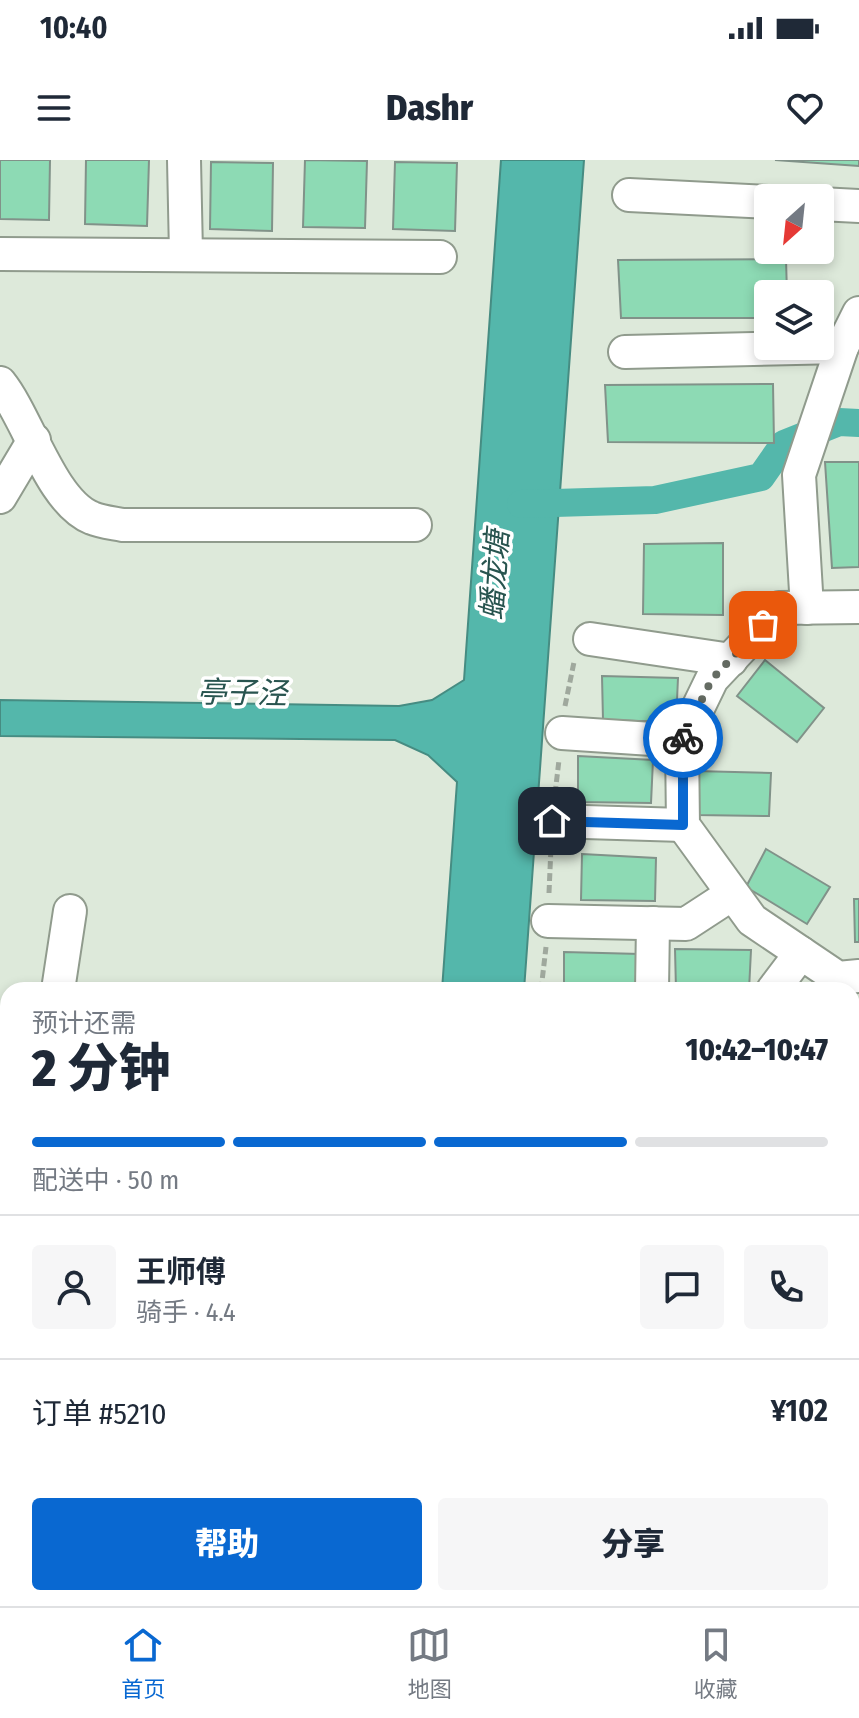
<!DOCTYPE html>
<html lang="zh">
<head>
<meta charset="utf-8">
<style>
	body { margin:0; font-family:"Fira Sans Condensed","Noto Sans SC",sans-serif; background:#f6f6f7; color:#1f2937; height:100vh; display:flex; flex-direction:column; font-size:30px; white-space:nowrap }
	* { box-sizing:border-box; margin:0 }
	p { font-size:26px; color:#747a83 }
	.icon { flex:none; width:44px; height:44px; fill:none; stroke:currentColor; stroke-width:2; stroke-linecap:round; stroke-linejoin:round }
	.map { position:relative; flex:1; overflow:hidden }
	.side { position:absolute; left:0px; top:822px; width:860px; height:624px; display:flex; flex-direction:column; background:#fff; border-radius:24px 24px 0 0; box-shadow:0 4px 12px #0003 }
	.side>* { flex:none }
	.needle { width:52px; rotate:207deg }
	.controls { position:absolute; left:754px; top:24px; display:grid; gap:16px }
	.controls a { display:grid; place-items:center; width:80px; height:80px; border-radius:8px; background:#fff; box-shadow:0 4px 12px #0003; font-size:40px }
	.pin { position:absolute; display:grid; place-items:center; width:68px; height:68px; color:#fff; margin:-34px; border-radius:16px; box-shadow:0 4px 12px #0006 }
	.courier { position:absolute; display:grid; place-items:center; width:80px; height:80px; margin:-40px; border:6px solid #0968d1; border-radius:50%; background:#fff; color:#222; box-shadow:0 2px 10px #0007 }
	.head em { font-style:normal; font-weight:800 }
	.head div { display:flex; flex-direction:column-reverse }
	.head { display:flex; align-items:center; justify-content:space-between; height:136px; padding:0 32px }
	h1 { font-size:52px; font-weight:800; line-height:60px }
	.bar { display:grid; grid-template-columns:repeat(4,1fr); gap:12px 8px; align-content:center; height:96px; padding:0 32px }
	.bar i { height:10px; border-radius:6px; background:#e0e1e3 }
	.bar .active { background:#0968d1 }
	.bar p { grid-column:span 4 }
	.line { display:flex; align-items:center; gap:20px; padding:0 32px; border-top:2px solid #e0e1e3 }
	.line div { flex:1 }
	.round { display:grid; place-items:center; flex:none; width:84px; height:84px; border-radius:8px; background:#f6f6f7 }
	.primary-button { display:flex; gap:16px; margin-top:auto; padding:16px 32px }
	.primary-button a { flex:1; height:92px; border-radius:8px; background:#0968d1; color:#fff; font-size:32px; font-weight:800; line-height:92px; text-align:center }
	.primary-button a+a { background:#f6f6f7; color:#1f2937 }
	.status { display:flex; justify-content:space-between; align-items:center; height:56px; padding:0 40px; background:#fff; direction:ltr }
	.status svg { height:22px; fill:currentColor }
	header { display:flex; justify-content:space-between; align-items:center; height:104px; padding:0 32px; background:#fff; font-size:36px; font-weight:800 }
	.dock { display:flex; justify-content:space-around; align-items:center; height:112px; border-top:2px solid #e0e1e3; background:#fff; font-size:22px; color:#747a83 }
	.dock a { display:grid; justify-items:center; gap:4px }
	.dock .active { color:#0968d1 }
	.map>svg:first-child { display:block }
	.water { fill:#54b7ab; stroke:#468c82; stroke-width:2 }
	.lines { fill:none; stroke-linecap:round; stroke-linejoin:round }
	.canal { stroke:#54b7ab; stroke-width:28 }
	.building { fill:#8ddab4; stroke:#819289; stroke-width:2 }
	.minor-casing { stroke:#909b8d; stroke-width:36 }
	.path { stroke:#9fa89d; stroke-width:5; stroke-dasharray:8 4; stroke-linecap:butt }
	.minor { stroke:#fff; stroke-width:32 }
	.done { stroke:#656c63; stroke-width:8; stroke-dasharray:0 14.4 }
	.route { stroke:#0968d1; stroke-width:10 }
	.labels { text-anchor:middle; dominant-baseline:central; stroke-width:7; stroke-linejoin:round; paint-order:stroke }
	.water-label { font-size:30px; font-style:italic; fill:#28544f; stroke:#fff }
</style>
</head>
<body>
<div class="status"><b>10:40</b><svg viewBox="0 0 49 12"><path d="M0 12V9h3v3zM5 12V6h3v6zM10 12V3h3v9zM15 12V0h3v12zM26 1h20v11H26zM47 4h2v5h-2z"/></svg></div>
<header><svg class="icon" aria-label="menu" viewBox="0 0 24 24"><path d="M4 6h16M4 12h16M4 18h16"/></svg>Dashr<svg class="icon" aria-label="heart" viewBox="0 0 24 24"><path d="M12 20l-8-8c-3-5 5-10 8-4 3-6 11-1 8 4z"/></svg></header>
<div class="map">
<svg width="859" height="1446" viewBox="0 0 859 1446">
	<rect width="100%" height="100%" fill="#dde9da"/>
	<g class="water">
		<polygon points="501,0 584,0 524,830 442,830 457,622 428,595 395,580 0,576 0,540 399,546 432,540 464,520"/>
		<polygon points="398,1438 480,1438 479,1446 398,1446"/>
	</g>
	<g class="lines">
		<g class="canal">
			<polyline points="521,344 655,340 761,317 784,284 839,262 859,263"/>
			<polyline points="852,986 859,984"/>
		</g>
	</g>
	<g class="building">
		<polygon points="0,0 50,0 49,60 0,59"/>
		<polygon points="86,0 149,0 147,66 85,64"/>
		<polygon points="305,0 367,1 365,68 303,67"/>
		<polygon points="775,0 859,0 859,6"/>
		<polygon points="211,2 273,3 272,71 210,69"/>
		<polygon points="395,2 457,3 455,71 393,69"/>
		<polygon points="786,99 787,134 768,134 768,158 621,158 618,100"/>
		<polygon points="773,224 774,283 608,282 605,225"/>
		<polygon points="825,302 859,302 859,407 832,408"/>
		<polygon points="723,383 723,455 643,454 644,384"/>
		<polygon points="765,500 824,548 797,582 737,536"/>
		<polygon points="602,516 678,518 676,562 603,560"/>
		<polygon points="578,596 653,600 651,643 578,642"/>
		<polygon points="695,611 771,613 769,656 696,655"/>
		<polygon points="766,689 830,727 807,764 746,727"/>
		<polygon points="582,694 656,698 655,741 581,740"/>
		<polygon points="854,739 859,739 859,782 855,782"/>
		<polygon points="675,789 751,790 749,830 676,830"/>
		<polygon points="564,792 640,794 638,830 564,830"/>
		<rect x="852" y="1062" width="7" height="59"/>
	</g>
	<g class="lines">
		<defs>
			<g id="minor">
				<polyline points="184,0 186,93"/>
				<polyline points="629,35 768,42"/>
				<polyline points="820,44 859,46"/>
				<polyline points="0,94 440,97"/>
				<polyline points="625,192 842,187"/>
				<path d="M0 223C28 258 51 342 92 358 101 362 113 363 123 365H415"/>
				<polyline points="0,337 34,280"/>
				<polyline points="859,447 779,448 712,519 682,581 683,665 752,760 838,818 859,816"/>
				<polyline points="807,448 799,315 842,187 859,153"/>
				<polyline points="590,479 731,500"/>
				<polyline points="562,573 682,581"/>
				<polyline points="552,661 683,665"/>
				<polyline points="548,761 686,764 732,734"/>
				<polyline points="58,830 70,751"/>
				<polyline points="652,830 653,763"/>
				<polyline points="773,830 801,793"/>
				<polyline points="0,1057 8,1049"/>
				<polyline points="0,1078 8,1084"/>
				<polyline points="852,1142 859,1142"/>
				<polyline points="852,1243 859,1299"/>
				<polyline points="852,1419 859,1419"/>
				<polyline points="80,1438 81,1446"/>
			</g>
		</defs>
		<use href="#minor" class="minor-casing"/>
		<g class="path">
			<polyline points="565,546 574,502"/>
			<polyline points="555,634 559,600"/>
			<polyline points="549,733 551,687"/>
			<polyline points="541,830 546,787"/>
			<polyline points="852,1033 859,1032"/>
		</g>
		<use href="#minor" class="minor"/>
	</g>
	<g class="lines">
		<polyline class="done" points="683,578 712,519 763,465"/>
		<polyline class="route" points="552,661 683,665 683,578"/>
	</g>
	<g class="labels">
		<g class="water-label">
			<text transform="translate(495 415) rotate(-86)">蟠龙塘</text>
			<text transform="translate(242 533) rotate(1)">亭子泾</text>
		</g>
	</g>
</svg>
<div class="controls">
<a><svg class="needle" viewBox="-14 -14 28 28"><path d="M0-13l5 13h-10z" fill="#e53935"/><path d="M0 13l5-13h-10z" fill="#747a83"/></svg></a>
<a><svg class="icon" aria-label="layers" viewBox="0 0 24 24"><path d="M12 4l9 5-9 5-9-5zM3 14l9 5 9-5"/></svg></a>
</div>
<div class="pin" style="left:763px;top:465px;background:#ea580c"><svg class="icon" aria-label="bag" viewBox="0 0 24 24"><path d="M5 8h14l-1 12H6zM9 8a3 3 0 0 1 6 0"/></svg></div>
<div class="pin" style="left:552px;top:661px;background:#1f2937"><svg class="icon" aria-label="home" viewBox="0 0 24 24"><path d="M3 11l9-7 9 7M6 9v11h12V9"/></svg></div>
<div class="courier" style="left:683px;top:578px"><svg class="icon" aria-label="bike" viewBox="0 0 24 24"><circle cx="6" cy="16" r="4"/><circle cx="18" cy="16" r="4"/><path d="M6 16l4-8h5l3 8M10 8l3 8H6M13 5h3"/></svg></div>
<section class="side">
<div class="head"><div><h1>2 分钟</h1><p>预计还需</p></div><em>10:42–10:47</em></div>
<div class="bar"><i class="active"></i><i class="active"></i><i class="active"></i><i></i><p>配送中 · 50 m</p></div>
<div class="line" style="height:144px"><a class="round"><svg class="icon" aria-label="person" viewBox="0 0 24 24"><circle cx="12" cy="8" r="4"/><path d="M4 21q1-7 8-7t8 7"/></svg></a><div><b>王师傅</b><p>骑手 · 4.4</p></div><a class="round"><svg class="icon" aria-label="chat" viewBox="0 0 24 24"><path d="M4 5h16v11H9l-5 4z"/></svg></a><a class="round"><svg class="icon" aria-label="phone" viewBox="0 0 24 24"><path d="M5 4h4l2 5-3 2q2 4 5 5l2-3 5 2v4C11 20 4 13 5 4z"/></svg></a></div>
<div class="line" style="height:104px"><div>订单 #5210</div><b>¥102</b></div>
<div class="primary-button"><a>帮助</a><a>分享</a></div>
</section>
</div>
<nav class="dock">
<a class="active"><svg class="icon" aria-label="home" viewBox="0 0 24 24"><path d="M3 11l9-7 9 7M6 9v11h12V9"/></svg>首页</a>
<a><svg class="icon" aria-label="map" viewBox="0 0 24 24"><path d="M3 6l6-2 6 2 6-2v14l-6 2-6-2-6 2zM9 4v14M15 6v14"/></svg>地图</a>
<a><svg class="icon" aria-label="saved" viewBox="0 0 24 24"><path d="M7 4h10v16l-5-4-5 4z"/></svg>收藏</a>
</nav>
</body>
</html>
